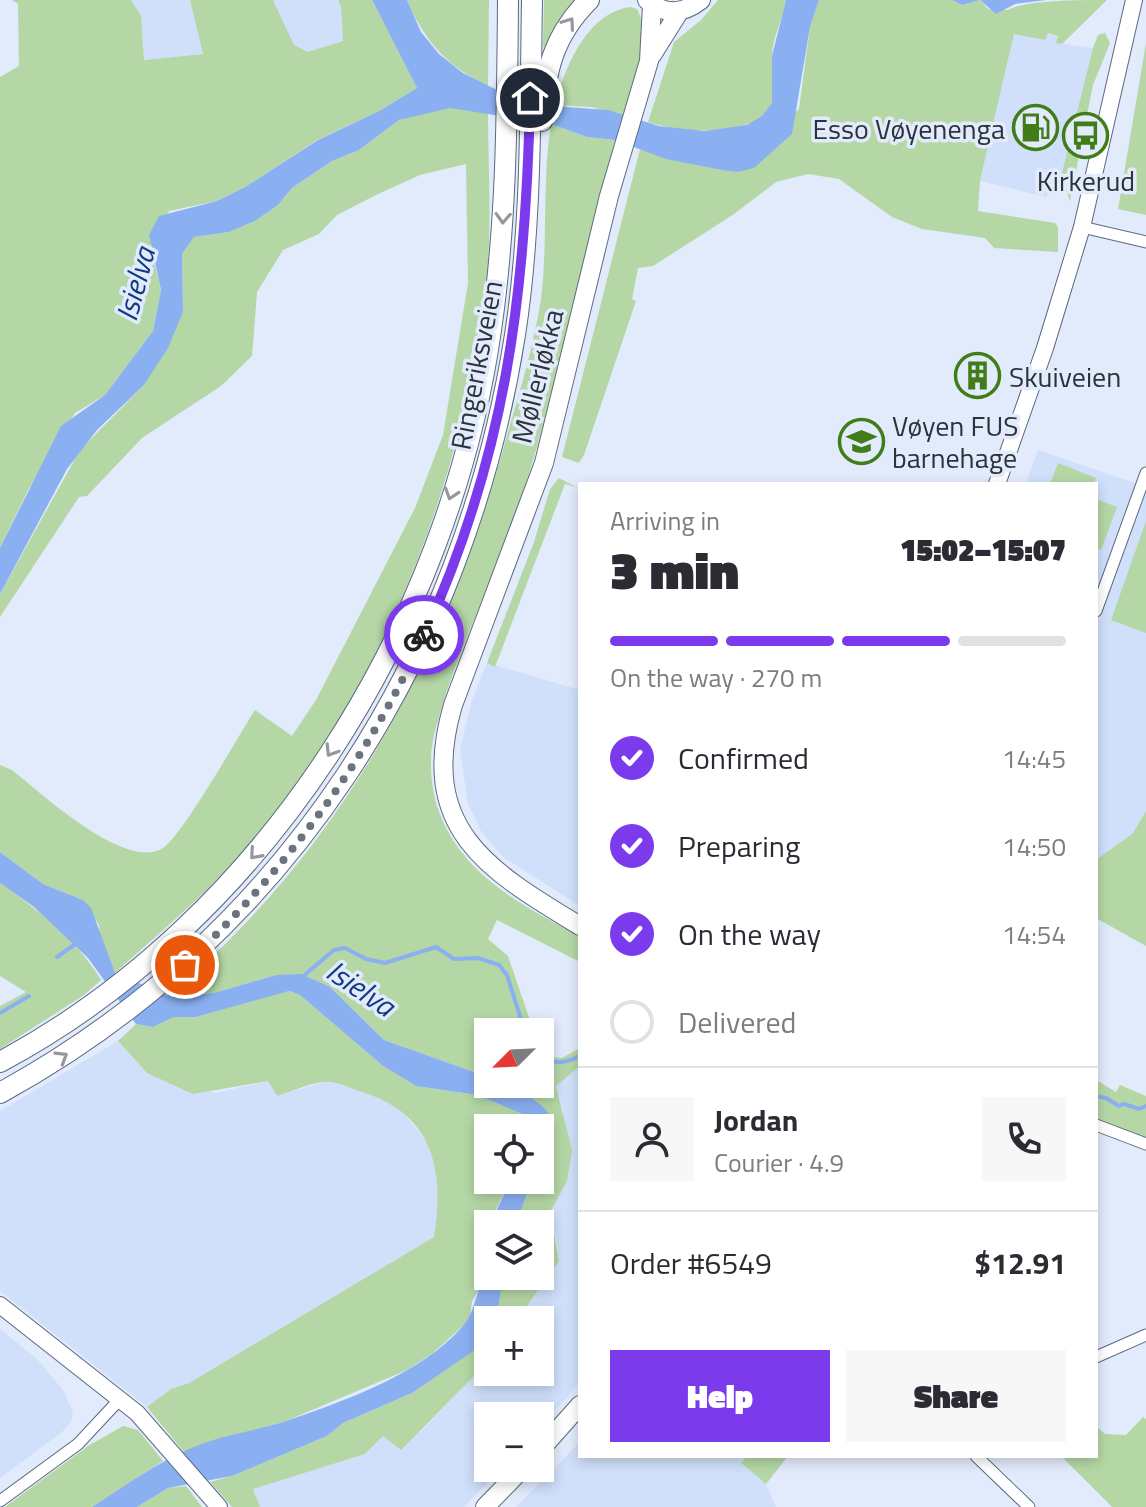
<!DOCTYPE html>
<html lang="en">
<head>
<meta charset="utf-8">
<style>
	body { margin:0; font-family:"Titillium Web",sans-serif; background:#f7f7f7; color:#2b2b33; height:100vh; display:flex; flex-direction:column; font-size:30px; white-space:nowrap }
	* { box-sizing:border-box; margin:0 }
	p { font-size:26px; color:#7c7c81 }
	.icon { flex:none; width:44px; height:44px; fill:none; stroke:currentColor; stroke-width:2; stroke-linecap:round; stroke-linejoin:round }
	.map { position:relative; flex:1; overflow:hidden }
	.drawer { position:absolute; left:578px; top:482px; width:520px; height:976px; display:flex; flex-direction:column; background:#fff; border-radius:0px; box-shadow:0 4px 12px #0003 }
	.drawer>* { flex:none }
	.needle { width:52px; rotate:246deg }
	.fabs { position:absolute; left:474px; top:1018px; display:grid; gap:16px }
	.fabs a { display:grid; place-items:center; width:80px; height:80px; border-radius:0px; background:#fff; box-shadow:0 4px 12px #0003; font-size:40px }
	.pin { position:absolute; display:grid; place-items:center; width:68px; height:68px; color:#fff; margin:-34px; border:4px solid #fff; border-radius:50%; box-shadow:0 2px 8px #0007 }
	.courier { position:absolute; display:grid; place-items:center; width:80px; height:80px; margin:-40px; border:6px solid #7c3aed; border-radius:50%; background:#fff; color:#222; box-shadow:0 2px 10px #0007 }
	.summary em { font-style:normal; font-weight:800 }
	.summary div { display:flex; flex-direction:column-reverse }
	.summary { display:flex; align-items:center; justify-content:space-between; height:136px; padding:0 32px }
	h1 { font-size:52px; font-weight:800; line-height:60px }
	.bar { display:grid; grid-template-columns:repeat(4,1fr); gap:12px 8px; align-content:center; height:96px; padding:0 32px }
	.bar i { height:10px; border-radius:6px; background:#e1e1e2 }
	.bar .active { background:#7c3aed }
	.bar p { grid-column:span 4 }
	.line { display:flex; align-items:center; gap:20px; padding:0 32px; border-top:2px solid #e1e1e2 }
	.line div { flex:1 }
	.round { display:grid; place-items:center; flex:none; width:84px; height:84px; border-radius:0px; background:#f7f7f7 }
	ol { padding:0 32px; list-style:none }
	li { display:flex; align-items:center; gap:24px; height:88px }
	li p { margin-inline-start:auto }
	li .icon { padding:8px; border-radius:50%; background:#7c3aed; color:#fff; stroke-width:4 }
	li:last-child { color:#7c7c81 }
	li i { width:44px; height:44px; border:4px solid #e1e1e2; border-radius:50% }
	.cta { display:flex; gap:16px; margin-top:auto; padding:16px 32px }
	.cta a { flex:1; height:92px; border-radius:0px; background:#7c3aed; color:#fff; font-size:32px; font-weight:800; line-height:92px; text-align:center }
	.cta a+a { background:#f7f7f7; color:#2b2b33 }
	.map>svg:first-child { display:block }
	.built { fill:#d0e0fa }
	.green { fill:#b5d7a5 }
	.water { fill:#8bb0f2 }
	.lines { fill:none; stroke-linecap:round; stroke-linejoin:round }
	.stream { stroke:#8bb0f2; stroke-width:4 }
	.street-casing { stroke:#5b6980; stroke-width:13 }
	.secondary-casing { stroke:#5b6980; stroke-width:18 }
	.primary-casing { stroke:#5b6980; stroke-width:20 }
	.highway-casing { stroke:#5b6980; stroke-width:22 }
	.street { stroke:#fff; stroke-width:11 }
	.secondary { stroke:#fff; stroke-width:16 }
	.primary { stroke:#fff; stroke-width:18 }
	.highway { stroke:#fff; stroke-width:20 }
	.oneway { stroke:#96989e }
	.done { stroke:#6c737f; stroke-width:8; stroke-dasharray:0 14.4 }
	.route { stroke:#7c3aed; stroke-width:10 }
	.labels { text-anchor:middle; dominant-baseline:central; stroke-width:7; stroke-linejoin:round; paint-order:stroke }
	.poi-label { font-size:28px; fill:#2c323c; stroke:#e2ebfb; text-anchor:start }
	.street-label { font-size:28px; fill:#2c323c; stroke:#e2ebfb }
	.water-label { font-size:30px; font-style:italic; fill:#123a84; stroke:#e2ebfb }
</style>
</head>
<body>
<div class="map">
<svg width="1146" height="1507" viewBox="0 0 1146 1507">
	<rect width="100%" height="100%" fill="#e2ebfb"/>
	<g class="built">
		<polygon points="131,0 190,0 203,54 144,60 141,16"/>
		<polygon points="273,0 338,0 341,7 343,41 308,52 294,46"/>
		<polygon points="1047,33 1058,36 1057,43 1093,48 1062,185 1046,197 980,181 1014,34 1045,40"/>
		<polygon points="1038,450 1146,487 1146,811 1133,833 1096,860 1096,484 1026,484"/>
		<polygon points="487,663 580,690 580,906 503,857 482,833 468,804 460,750 472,700"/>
		<polygon points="118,1041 147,1073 216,1093 268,1081 277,1096 328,1081 380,1097 404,1114 429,1144 437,1172 439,1206 434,1237 189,1383 171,1389 147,1407 0,1291 0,1111"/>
		<polygon points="580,1066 580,1382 540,1428 540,1416 488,1416 488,1468 502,1468 464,1507 260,1507 253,1489 365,1454 383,1436 420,1432 488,1362 488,1372 540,1372 540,1320 517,1320 551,1274 558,1249 550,1211 567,1181 563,1110 556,1086"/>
		<polygon points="0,1329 36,1358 63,1390 73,1412 71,1422 62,1432 0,1478"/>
		<polygon points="580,1442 580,1456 747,1456 741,1463 766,1484 776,1507 516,1507"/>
	</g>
	<g class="green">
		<polygon points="12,0 131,0 141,16 144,60 203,54 190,0 273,0 294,45 308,52 343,41 341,7 338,0 372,0 417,88 379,111 317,140 245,187 217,201 169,211 150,246 161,290 153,331 105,395 75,413 28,490 0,548 0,77 19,66 18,4"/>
		<path d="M407 0H489L488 86C447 66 425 42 407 0Z"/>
		<polygon points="544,0 579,0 548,47 543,47"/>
		<path d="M718 0H786C783 18 773 36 772 55 771 71 778 89 771 105 753 140 680 132 648 122L674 42 701 20Z"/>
		<path d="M819 0H952L962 5 980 0 988 9 1008 10C1025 0 1083 0 1107 0L1062 44 1056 43 1058 36 1048 33 1045 40 1014 34 980 181 978 211 1055 223 1058 227V252L994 248 985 238 922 229 892 217 839 179 808 174 776 182 734 214 653 266 638 268 632 299 636 301 584 455 579 463 562 457 640 149 722 170 799 109 810 27Z"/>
		<path d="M630 7 637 9C654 38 631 85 623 115L591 107 555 105C565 67 587 13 630 7Z"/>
		<polygon points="1105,33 1110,43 1093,85 1070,201 1061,177 1093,48 1098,35"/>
		<polygon points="1146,43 1146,215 1118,209"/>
		<path d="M450 107 488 112C488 172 493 234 485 294 460 497 373 709 234 861 198 902 155 936 115 973L100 940 99 925 83 900 43 884 0 852V765L12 770C41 793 126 872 163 848 182 836 239 735 255 710L292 736 316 700 415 508 443 435 468 283 466 164 420 175 378 194 337 215 319 234 283 250 257 292 252 356 221 386 142 438 87 496 79 497 0 617V594L80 450 144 385 183 312 182 254 194 237 229 232 255 221 278 205 292 188 332 161 359 150 399 120Z"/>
		<path d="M551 124 587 137 615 140C580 264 558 391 516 514 490 589 451 662 433 740 429 759 431 787 437 806 459 874 521 905 580 936V962L497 920 488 939 508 956 534 1032H488V1077L384 1040 330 987 276 975 214 993 168 996C342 850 442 661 504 446 518 397 533 350 541 299 548 243 542 178 551 124Z"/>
		<polygon points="1058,463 1096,478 1094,484 1050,484"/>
		<polygon points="559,478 576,487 565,484 495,667 487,663 534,542 550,489"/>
		<polygon points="1096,499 1117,507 1101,550 1096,548"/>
		<polygon points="1146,521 1146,633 1111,620"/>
		<polygon points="1146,811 1146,946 1096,918 1096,860 1133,833"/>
		<path d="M0 883C38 910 77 940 101 980L84 995 0 1049V1006L26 992 0 976Z"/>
		<path d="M288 991 300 995 383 1066 416 1086 477 1095 527 1116 532 1128H488V1180H511L488 1224 481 1286 472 1301 470 1315 464 1325 433 1353 407 1370 286 1421 184 1452 147 1407 171 1389 189 1383 434 1237C445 1168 433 1113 359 1091 350 1088 340 1083 330 1082 315 1080 292 1092 277 1096L268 1081 193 1094 147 1073 118 1041 136 1024 153 1027 174 1017H196Z"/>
		<polygon points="540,1041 553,1057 562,1058 580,1048 580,1066 556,1086 572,1150 567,1181 550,1212 559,1261 517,1320 496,1320 495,1309 503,1276 540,1276 540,1224 516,1224 532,1180 540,1180 540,1160 552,1145 544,1108 502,1084 540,1084"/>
		<polygon points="1096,1080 1116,1092 1120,1085 1146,1096 1146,1139 1123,1135 1096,1119"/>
		<polygon points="488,1339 488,1362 401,1450 383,1436 365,1454 253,1489 260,1507 232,1507 210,1482 232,1476 327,1436 343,1423 412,1393"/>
		<polygon points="1143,1417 1146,1419 1146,1507 1112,1507 1061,1456 1096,1456 1096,1426 1105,1434 1126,1435"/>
		<polygon points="123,1426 138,1430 163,1461 92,1507 5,1507 88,1446"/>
		<polygon points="747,1456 788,1456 766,1484 741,1463"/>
		<polygon points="186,1486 202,1507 137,1507 168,1488"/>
	</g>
	<g class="water">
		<polygon points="372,0 407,0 421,32 439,54 463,73 509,96 567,107 608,110 659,126 705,131 747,125 762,116 772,103 772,56 786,0 819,0 810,27 792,134 754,168 738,172 722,170 666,159 615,140 587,137 551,124 450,108 399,120 359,150 332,161 292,188 278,205 255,221 229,232 194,237 182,254 183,312 168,348 144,385 97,430 67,469 0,594 0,548 61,426 105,395 153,331 161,290 149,235 159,216 217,201 245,187 318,140 379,111 417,88"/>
		<polygon points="952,0 1046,0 1015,4 996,14 980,0 962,5"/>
		<path d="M0 852 43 884 83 900 91 908 115 973 172 997 214 993 276 975 301 974 330 987 384 1040 488 1077V1084C506 1084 544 1100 551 1118 554 1126 553 1137 552 1145L540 1160V1128H532L527 1116 477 1095 416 1086 383 1066 300 995 289 991 196 1017H174L153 1027 136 1024 88 958 34 907 0 883Z"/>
		<polygon points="511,1180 532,1180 516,1224 490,1224"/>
		<path d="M488 1240V1276H503L496 1320H488L485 1343 412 1393 343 1423 327 1436 232 1476 168 1488 137 1507H92C128 1484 163 1458 204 1443 230 1434 259 1430 286 1421 346 1400 420 1375 463 1326 478 1309 484 1263 488 1240Z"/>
	</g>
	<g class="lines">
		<g class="stream">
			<polyline points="57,957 78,942"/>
			<polyline points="301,978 334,950 345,948 366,959 385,963 436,947 454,959 478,958 499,965 507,975 525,1032"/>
			<polyline points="0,1013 29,996"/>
			<path d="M540 1052C553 1066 563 1064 580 1056"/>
			<polyline points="1096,1096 1106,1098 1119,1106 1124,1104 1139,1109 1146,1106"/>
		</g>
		<defs>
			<g id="street">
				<polyline points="1082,227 1146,242"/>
				<polyline points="1096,611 1146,473"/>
				<polyline points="1096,1125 1146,1144"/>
				<polyline points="1096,1357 1146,1335"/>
				<polyline points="976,1456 1029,1507"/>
				<polyline points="0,1501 78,1444 120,1399"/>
			</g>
			<g id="secondary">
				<polyline points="997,484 1045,348 1082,227 1134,0"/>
				<polyline points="0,1305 137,1413 219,1507"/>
			</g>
			<g id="primary">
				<path d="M647 0C665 16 683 14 701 0"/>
				<polyline points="652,55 679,12"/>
				<path d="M580 926C487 870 417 828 453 705L544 463 609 196 649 61 652 5"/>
				<polyline points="540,1450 580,1405"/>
				<polyline points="485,1507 523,1468"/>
			</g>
			<g id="highway">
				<path d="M542 121C545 71 553 36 589 0"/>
				<path d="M0 1062C266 920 449 626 491 330 507 221 507 110 508 0"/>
				<path d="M0 1093C287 936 464 656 515 335 532 225 530 111 532 0"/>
			</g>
		</defs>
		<use href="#street" class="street-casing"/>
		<use href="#secondary" class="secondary-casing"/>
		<use href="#primary" class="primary-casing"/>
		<use href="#highway" class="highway-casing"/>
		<use href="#street" class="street"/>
		<use href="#secondary" class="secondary"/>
		<use href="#primary" class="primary"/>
		<use href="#highway" class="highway"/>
	</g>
	<defs><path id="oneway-chevron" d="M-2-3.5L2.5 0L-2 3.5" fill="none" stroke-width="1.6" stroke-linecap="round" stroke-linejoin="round" transform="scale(2)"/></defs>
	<g class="oneway">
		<use href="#oneway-chevron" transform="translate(569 23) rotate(-55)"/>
		<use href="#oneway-chevron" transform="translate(503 218) rotate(93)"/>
		<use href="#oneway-chevron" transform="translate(451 494) rotate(108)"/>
		<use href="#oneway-chevron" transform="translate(331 751) rotate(122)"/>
		<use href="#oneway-chevron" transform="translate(255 854) rotate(131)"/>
		<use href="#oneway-chevron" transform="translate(62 1057) rotate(-32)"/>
	</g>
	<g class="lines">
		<path class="done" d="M185 965C286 870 367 761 424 635"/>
		<path class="route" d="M424 635C506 456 526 292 530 98"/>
	</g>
	<defs>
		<symbol id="fuel-ring" viewBox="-11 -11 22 22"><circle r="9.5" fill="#e2ebfb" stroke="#407c18" stroke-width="1.5"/><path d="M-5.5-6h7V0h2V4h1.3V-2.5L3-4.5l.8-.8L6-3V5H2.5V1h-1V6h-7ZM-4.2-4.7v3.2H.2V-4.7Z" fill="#407c18"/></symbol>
		<symbol id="bus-ring" viewBox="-11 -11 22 22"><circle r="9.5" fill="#e2ebfb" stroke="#407c18" stroke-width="1.5"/><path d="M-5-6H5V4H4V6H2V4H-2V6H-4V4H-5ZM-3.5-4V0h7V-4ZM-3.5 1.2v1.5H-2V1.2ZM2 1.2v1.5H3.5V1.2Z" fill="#407c18"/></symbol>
		<symbol id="building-ring" viewBox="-11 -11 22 22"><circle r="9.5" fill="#e2ebfb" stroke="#407c18" stroke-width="1.5"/><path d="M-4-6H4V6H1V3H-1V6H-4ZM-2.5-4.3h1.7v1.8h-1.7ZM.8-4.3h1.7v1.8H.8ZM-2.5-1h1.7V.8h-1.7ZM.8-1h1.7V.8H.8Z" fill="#407c18"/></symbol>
		<symbol id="school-ring" viewBox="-11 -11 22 22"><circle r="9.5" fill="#e2ebfb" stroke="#407c18" stroke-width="1.5"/><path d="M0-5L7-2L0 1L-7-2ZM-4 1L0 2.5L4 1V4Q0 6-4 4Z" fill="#407c18"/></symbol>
	</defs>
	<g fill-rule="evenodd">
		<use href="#fuel-ring" x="1010" y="102" width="51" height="51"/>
		<use href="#bus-ring" x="1060" y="110" width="51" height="51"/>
		<use href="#building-ring" x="952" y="350" width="51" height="51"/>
		<use href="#school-ring" x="836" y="416" width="51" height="51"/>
	</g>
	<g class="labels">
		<g class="poi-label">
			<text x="1005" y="128" text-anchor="end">Esso Vøyenenga</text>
			<text x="1086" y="180" text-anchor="middle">Kirkerud</text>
			<text x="1009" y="376">Skuiveien</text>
			<text x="892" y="425">Vøyen FUS<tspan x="892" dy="32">barnehage</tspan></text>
		</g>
		<g class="street-label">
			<text transform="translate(476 365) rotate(-79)">Ringeriksveien</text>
			<text transform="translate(537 376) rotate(-76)">Møllerløkka</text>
		</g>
		<g class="water-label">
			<text transform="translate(135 284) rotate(-75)">Isielva</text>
			<text transform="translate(361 988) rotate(34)">Isielva</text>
		</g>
	</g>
</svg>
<div class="fabs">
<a><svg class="needle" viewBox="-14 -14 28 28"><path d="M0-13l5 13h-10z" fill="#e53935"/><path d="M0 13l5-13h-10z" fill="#7c7c81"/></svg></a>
<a><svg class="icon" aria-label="locate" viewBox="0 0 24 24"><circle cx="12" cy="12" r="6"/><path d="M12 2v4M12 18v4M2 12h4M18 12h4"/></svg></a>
<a><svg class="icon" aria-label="layers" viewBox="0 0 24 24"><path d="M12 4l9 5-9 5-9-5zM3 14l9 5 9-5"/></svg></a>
<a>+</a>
<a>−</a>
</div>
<div class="pin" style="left:185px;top:965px;background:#ea580c"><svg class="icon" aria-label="bag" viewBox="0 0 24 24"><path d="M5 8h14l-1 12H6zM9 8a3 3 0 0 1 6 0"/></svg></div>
<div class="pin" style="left:530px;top:98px;background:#1f2937"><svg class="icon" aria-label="home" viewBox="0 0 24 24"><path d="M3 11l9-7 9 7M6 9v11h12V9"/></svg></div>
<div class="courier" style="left:424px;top:635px"><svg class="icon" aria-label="bike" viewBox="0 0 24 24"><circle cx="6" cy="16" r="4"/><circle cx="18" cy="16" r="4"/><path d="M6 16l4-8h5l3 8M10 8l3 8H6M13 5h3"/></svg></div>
<section class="drawer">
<div class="summary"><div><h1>3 min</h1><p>Arriving in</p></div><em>15:02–15:07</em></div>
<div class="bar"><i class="active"></i><i class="active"></i><i class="active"></i><i></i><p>On the way · 270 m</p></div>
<ol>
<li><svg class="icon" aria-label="check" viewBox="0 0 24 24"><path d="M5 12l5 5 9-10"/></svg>Confirmed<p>14:45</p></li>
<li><svg class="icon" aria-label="check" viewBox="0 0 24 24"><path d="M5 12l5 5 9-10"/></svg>Preparing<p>14:50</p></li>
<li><svg class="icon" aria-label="check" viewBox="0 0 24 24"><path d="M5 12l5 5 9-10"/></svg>On the way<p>14:54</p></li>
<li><i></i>Delivered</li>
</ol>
<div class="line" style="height:144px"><a class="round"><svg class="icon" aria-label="person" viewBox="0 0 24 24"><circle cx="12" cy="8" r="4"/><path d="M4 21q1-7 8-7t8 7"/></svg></a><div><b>Jordan</b><p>Courier · 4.9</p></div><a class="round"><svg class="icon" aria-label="phone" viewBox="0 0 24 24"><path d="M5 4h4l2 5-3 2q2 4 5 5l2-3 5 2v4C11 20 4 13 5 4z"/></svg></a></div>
<div class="line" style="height:104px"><div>Order #6549</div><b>$12.91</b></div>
<div class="cta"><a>Help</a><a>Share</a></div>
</section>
</div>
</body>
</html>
